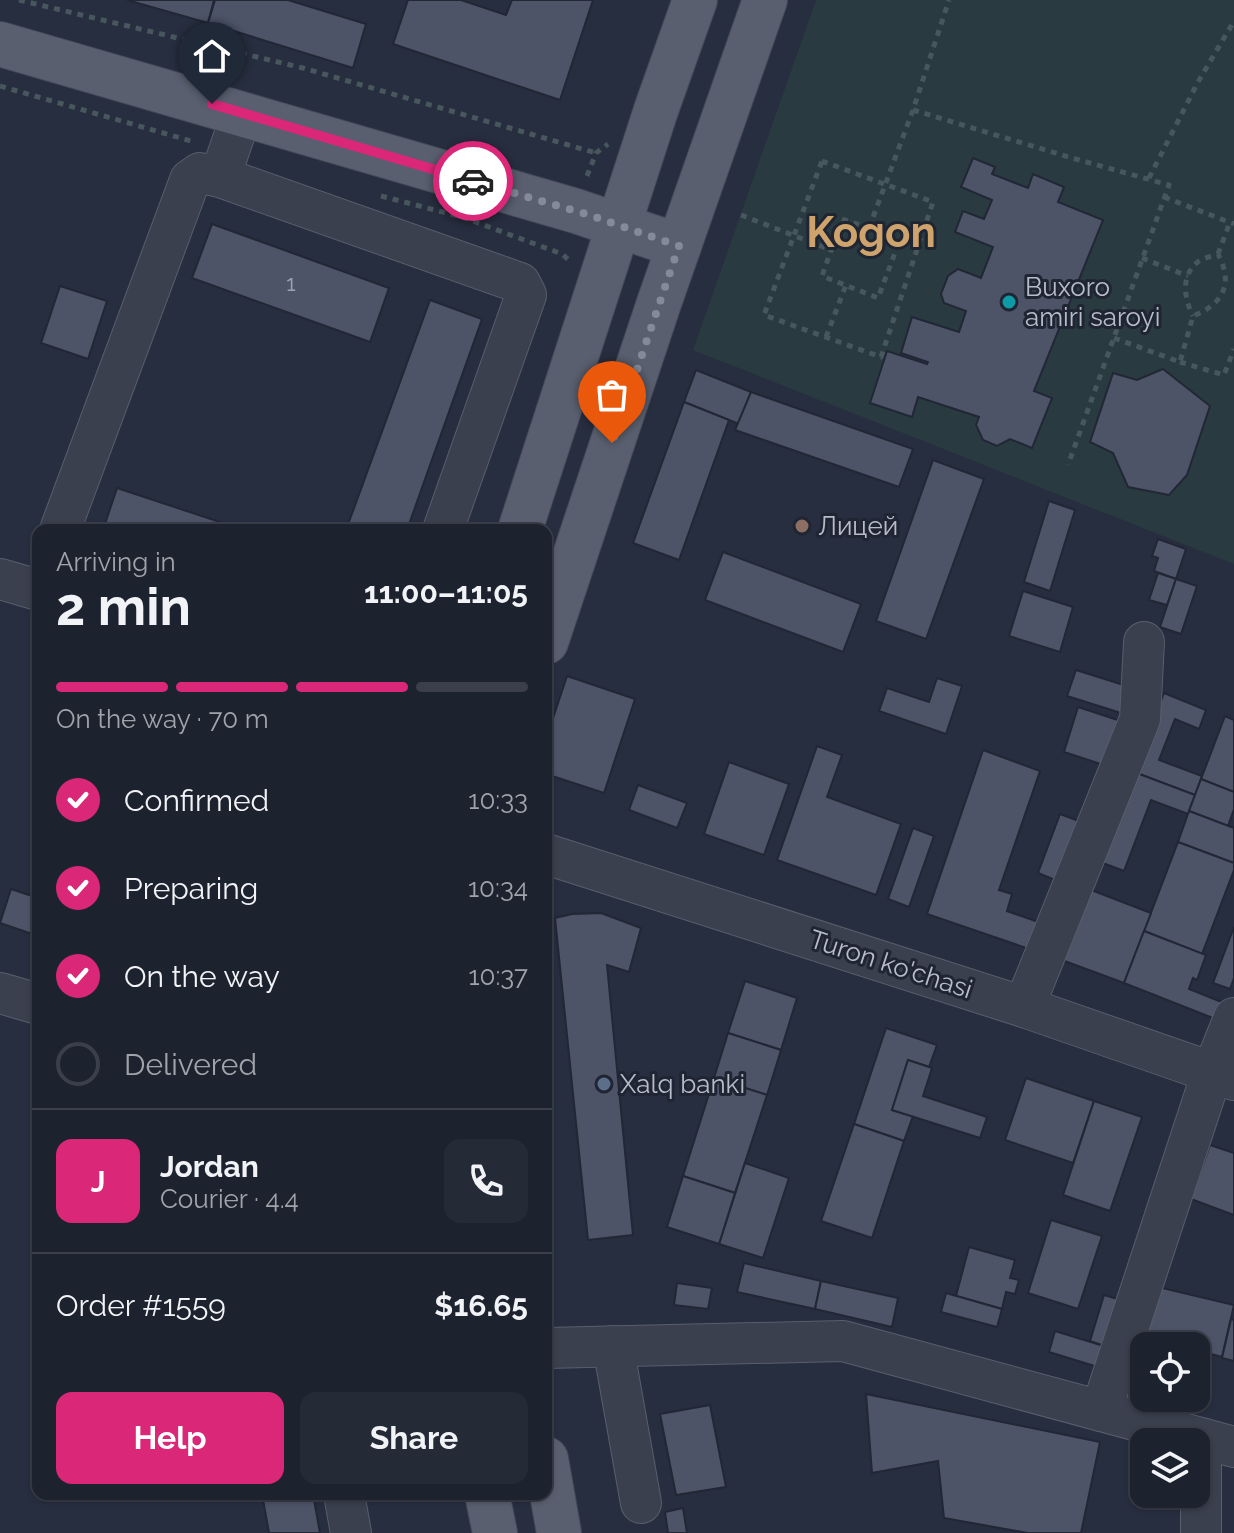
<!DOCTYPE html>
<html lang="en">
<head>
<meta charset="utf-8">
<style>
	body { margin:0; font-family:Raleway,sans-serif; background:#252a37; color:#f1f3f6; height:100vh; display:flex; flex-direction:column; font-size:30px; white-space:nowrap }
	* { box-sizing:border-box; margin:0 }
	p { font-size:26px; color:#a0a4aa }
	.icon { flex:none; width:44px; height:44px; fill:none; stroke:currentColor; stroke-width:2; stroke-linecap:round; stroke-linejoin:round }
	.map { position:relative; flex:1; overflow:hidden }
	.panel { position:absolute; left:32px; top:524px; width:520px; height:976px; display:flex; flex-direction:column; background:#1d222f; border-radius:16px; box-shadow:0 2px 6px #0004,0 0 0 2px #3b3f4b }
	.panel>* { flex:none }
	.controls { position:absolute; left:1130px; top:1332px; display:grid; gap:16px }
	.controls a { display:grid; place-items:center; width:80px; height:80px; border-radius:16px; background:#1d222f; box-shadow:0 2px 6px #0004,0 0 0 2px #3b3f4b; font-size:40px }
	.pin { position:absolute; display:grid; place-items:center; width:68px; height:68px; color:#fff; margin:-82px -34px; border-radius:50% 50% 50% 0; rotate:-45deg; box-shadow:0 0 8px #0007 }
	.pin .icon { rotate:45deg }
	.courier { position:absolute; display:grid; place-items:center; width:80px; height:80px; margin:-40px; border:6px solid #db2777; border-radius:50%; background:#fff; color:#222; box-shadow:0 2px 10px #0007 }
	.head em { font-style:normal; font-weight:700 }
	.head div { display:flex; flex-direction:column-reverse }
	.head { display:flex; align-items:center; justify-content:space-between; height:136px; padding:0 24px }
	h1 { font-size:52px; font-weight:700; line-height:60px }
	.bar { display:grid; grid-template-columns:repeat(4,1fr); gap:12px 8px; align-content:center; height:96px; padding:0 24px }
	.bar i { height:10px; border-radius:6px; background:#3b3f4b }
	.bar .current { background:#db2777 }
	.bar p { grid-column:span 4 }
	.line { display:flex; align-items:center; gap:20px; padding:0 24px; border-top:2px solid #3b3f4b }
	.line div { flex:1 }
	.round { display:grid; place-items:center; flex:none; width:84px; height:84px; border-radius:16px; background:#252a37 }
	ol { padding:0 24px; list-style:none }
	li { display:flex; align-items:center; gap:24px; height:88px }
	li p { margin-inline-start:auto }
	li .icon { padding:8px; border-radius:50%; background:#db2777; color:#fff; stroke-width:4 }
	li:last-child { color:#a0a4aa }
	li i { width:44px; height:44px; border:4px solid #3b3f4b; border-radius:50% }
	.button { display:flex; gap:16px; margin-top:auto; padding:16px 24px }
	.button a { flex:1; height:92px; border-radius:16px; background:#db2777; color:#fff; font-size:32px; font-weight:700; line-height:92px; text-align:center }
	.button a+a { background:#252a37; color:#f1f3f6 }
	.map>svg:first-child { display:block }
	.green { fill:#293a40 }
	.building { fill:#4d5467; stroke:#222736; stroke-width:2 }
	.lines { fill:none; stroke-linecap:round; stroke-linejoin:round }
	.minor-casing { stroke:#595e6c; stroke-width:42 }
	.major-casing { stroke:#444958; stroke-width:46 }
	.path { stroke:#47575d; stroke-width:5; stroke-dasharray:6 6; stroke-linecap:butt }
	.minor { stroke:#3b404f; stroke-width:40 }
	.major { stroke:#595f6f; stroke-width:44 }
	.done { stroke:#858a99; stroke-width:8; stroke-dasharray:0 14.4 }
	.route { stroke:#db2777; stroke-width:10 }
	.culture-dot { fill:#0f9aa8; stroke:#202534; stroke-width:3 }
	.education-dot { fill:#8d6e63; stroke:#202534; stroke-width:3 }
	.service-dot { fill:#5c6f8a; stroke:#202534; stroke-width:3 }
	.labels { text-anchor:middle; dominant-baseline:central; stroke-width:6; stroke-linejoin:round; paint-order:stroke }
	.number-label { font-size:22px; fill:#9ca2b0 }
	.poi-label { font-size:26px; fill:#b7bcc9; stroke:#202534; text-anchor:start }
	.street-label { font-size:26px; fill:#b7bcc9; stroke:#202534 }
	.town-label { font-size:42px; font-weight:bold; fill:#cfa46c; stroke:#202534 }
</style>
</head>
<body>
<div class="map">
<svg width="1234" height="1533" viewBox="0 0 1234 1533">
	<rect width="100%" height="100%" fill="#272e3f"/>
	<polygon class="green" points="816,0 1234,0 1234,564 693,350"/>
	<g class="building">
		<polygon points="127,0 214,0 208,23"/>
		<polygon points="215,0 288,0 366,24 353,68 208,23"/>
		<polygon points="408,0 461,0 506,15 512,0 593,0 560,100 393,44"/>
		<polygon points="973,158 995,167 992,174 1028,188 1033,174 1064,187 1058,202 1103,220 1034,391 1052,398 1032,448 1010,439 997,446 983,440 976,425 979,417 918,397 912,417 870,403 887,351 927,364 928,362 901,353 912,317 959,332 966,311 944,303 941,294 948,276 958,269 981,278 993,247 955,232 963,211 984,219 992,200 961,187"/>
		<polygon points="212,224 389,288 370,342 192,278"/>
		<polygon points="60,286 107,301 88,359 41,343"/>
		<polygon points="430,300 482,319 407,530 346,530"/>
		<polygon points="1163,369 1210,406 1187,475 1169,495 1128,487 1113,453 1090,442 1113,373 1137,380"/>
		<polygon points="696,370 751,392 739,424 684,402"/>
		<polygon points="751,392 913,449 899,487 735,430"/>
		<polygon points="684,402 729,420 679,560 633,543"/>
		<polygon points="933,460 984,479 926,639 876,621"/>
		<polygon points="117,488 244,530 103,530"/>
		<polygon points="1049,501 1075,510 1050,591 1024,582"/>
		<polygon points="1158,539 1186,549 1176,579 1154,571 1158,558 1152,556"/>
		<polygon points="723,552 861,604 843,652 705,600"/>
		<polygon points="1158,573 1176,579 1167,605 1149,600"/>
		<polygon points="1176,579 1197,586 1181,634 1160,627"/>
		<polygon points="1023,591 1073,607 1060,652 1009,636"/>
		<polygon points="1076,670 1130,687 1121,713 1067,696"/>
		<polygon points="567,676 635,699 604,793 546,774 546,739"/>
		<polygon points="937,678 962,686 946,734 879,711 887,688 929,702"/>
		<polygon points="1164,693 1206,710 1199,729 1175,719 1159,760 1202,776 1195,795 1134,772"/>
		<polygon points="1078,707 1133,725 1119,770 1064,752"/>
		<polygon points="1225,716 1234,720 1234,792 1201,779"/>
		<polygon points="817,746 842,755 827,797 901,824 876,895 777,860"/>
		<polygon points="983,750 1040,771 999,890 1012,894 1007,911 1050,926 1041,953 927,914"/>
		<polygon points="729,762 789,784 764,855 704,834"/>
		<polygon points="1134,772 1195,795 1188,814 1151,800 1124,871 1100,862"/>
		<polygon points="1201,779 1234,792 1234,809 1228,826 1189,811"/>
		<polygon points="638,785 687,803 677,828 629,810"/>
		<polygon points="1189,811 1234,828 1234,863 1178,842"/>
		<polygon points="1060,814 1087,824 1065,884 1038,873"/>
		<polygon points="913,828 934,836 909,907 888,899"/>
		<polygon points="1178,842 1234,863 1234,870 1202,954 1144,931"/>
		<polygon points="1086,888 1151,913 1124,983 1059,959"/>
		<polygon points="11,889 38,898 38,936 0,923"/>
		<polygon points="601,913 641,928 629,972 607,965 633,1235 588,1240 555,918 572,914"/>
		<polygon points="1234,927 1234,978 1230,989 1213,983"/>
		<polygon points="1144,931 1206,955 1197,980 1193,978 1189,989 1224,1003 1218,1020 1124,983"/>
		<polygon points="745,981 797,998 781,1050 728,1033"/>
		<polygon points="886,1028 937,1045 929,1067 908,1060 892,1110 913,1116 904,1141 854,1124"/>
		<polygon points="728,1033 781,1050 767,1095 714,1078"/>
		<polygon points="908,1060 932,1068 923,1096 987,1117 980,1138 892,1110"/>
		<polygon points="714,1078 767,1095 735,1193 683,1176"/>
		<polygon points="1026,1078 1094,1101 1073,1163 1005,1140"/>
		<polygon points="1094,1101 1142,1117 1110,1211 1063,1195"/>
		<polygon points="854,1124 904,1141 872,1238 821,1221"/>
		<polygon points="1210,1145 1234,1153 1234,1215 1191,1199"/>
		<polygon points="745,1163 789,1178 763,1258 719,1244"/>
		<polygon points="683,1176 735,1193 719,1244 667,1227"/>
		<polygon points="1051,1220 1102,1236 1078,1309 1028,1293"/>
		<polygon points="969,1247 1015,1260 1010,1278 1019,1280 1015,1294 1006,1292 1002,1309 956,1296"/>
		<polygon points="744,1263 821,1281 815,1309 737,1292"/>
		<polygon points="821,1281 898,1298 892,1327 815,1309"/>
		<polygon points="677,1283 712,1288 708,1309 674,1305"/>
		<polygon points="1154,1286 1234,1305 1222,1357 1196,1350 1196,1346 1178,1346 1142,1338"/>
		<polygon points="946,1293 1002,1309 997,1327 941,1312"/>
		<polygon points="1104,1295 1121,1300 1107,1347 1090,1341"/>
		<polygon points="1231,1319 1234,1320 1234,1361 1222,1358"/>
		<polygon points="1055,1331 1107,1347 1101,1368 1049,1352"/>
		<polygon points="1134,1336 1174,1345 1144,1346 1144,1386 1124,1381"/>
		<polygon points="866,1394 1100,1442 1081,1533 1028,1533 944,1518 938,1461 872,1473"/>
		<polygon points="710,1405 726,1487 676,1495 660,1414"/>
		<polygon points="262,1494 313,1494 320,1533 269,1533"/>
		<polygon points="683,1508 687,1533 668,1533 665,1512"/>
	</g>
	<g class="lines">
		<defs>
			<g id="minor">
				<polyline points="220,177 242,113"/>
				<polyline points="60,530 190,180 200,173 220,177 520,283 526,295 443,530"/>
				<polyline points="0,579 38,590"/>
				<polyline points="546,854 1024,1007 1234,1080"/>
				<polyline points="0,993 38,1004"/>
				<polyline points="1024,1007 1140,719 1144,642"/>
				<polyline points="613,1346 641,1503"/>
				<polyline points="546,1348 843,1341 1234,1447"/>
				<polyline points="1101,1411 1212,1073 1234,1018"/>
				<polyline points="1201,1438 1201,1533"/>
				<polyline points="344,1494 351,1533"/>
			</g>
			<g id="major">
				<polyline points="0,44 576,211 679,246"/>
				<polyline points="520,530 656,110 695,0"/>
				<polyline points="546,642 659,303 765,0"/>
				<polyline points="546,1459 559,1533"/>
				<polyline points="487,1494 495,1533"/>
			</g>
		</defs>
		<use href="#minor" class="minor-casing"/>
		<use href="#major" class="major-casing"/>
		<g class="path">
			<polyline points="19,0 303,68 596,153"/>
			<polyline points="0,86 191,141"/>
			<polyline points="913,110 1072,158 1169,185 1068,465"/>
			<polygon points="822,161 933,202 881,357 764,315"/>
			<polyline points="587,176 596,153 608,144"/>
			<polyline points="1149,178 1198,82 1234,21"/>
			<polyline points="381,196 462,217 562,254 571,262"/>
			<polyline points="1164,197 1234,224"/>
			<polyline points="741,215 831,250"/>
			<polygon points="842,219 869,228 898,245 878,298 822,276"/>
			<polyline points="869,228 913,110 949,0"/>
			<polyline points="1218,254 1230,222"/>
			<polyline points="1142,258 1188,276"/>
			<polyline points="826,337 846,285"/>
			<path d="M1114 338 1180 362 1193 316C1223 304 1234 284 1218 254 1213 256 1203 258 1199 261 1180 275 1184 298 1193 316"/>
			<polyline points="1180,362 1224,375 1234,349"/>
		</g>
		<use href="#minor" class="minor"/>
		<use href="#major" class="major"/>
	</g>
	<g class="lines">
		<polyline class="done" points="473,181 586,214 679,246 612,443"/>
		<polyline class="route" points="212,104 473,181"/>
	</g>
	<circle class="culture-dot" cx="1009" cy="302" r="8"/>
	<circle class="education-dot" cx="802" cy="526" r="8"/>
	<circle class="service-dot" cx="604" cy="1084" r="8"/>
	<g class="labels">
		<g class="number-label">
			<text x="291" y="283">1</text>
		</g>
		<g class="poi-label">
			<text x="1025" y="287">Buxoro<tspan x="1025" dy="30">amiri saroyi</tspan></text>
			<text x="818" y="526">Лицей</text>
			<text x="620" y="1084">Xalq banki</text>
		</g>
		<g class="street-label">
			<text transform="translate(891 964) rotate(18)">Turon ko'chasi</text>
		</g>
		<g class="town-label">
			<text x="871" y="232">Kogon</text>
		</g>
	</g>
</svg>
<div class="controls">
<a><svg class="icon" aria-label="locate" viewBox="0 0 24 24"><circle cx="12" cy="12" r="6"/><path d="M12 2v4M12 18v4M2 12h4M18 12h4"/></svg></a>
<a><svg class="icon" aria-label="layers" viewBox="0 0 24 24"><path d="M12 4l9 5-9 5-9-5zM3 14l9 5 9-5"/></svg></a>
</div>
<div class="pin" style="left:612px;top:443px;background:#ea580c"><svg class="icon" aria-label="bag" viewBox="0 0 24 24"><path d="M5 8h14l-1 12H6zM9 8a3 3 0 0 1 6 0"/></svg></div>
<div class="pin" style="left:212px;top:104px;background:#1f2937"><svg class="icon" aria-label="home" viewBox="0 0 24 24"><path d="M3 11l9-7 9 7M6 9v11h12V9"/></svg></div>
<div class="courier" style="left:473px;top:181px"><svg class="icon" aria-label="car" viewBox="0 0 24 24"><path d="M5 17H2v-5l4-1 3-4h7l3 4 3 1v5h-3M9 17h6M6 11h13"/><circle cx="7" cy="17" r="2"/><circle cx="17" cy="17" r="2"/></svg></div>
<section class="panel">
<div class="head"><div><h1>2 min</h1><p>Arriving in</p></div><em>11:00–11:05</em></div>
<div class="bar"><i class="current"></i><i class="current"></i><i class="current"></i><i></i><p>On the way · 70 m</p></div>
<ol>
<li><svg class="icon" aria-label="check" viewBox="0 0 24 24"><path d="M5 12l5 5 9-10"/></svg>Confirmed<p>10:33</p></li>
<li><svg class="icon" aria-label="check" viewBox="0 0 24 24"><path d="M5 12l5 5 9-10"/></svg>Preparing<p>10:34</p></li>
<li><svg class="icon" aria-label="check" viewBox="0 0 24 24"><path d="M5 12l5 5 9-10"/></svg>On the way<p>10:37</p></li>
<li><i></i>Delivered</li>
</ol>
<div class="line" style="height:144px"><b class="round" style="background:#db2777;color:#fff">J</b><div><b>Jordan</b><p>Courier · 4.4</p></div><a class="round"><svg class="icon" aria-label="phone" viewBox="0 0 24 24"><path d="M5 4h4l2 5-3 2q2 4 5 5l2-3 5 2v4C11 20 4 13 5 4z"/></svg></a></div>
<div class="line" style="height:104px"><div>Order #1559</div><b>$16.65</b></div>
<div class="button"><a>Help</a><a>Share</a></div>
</section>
</div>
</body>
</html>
